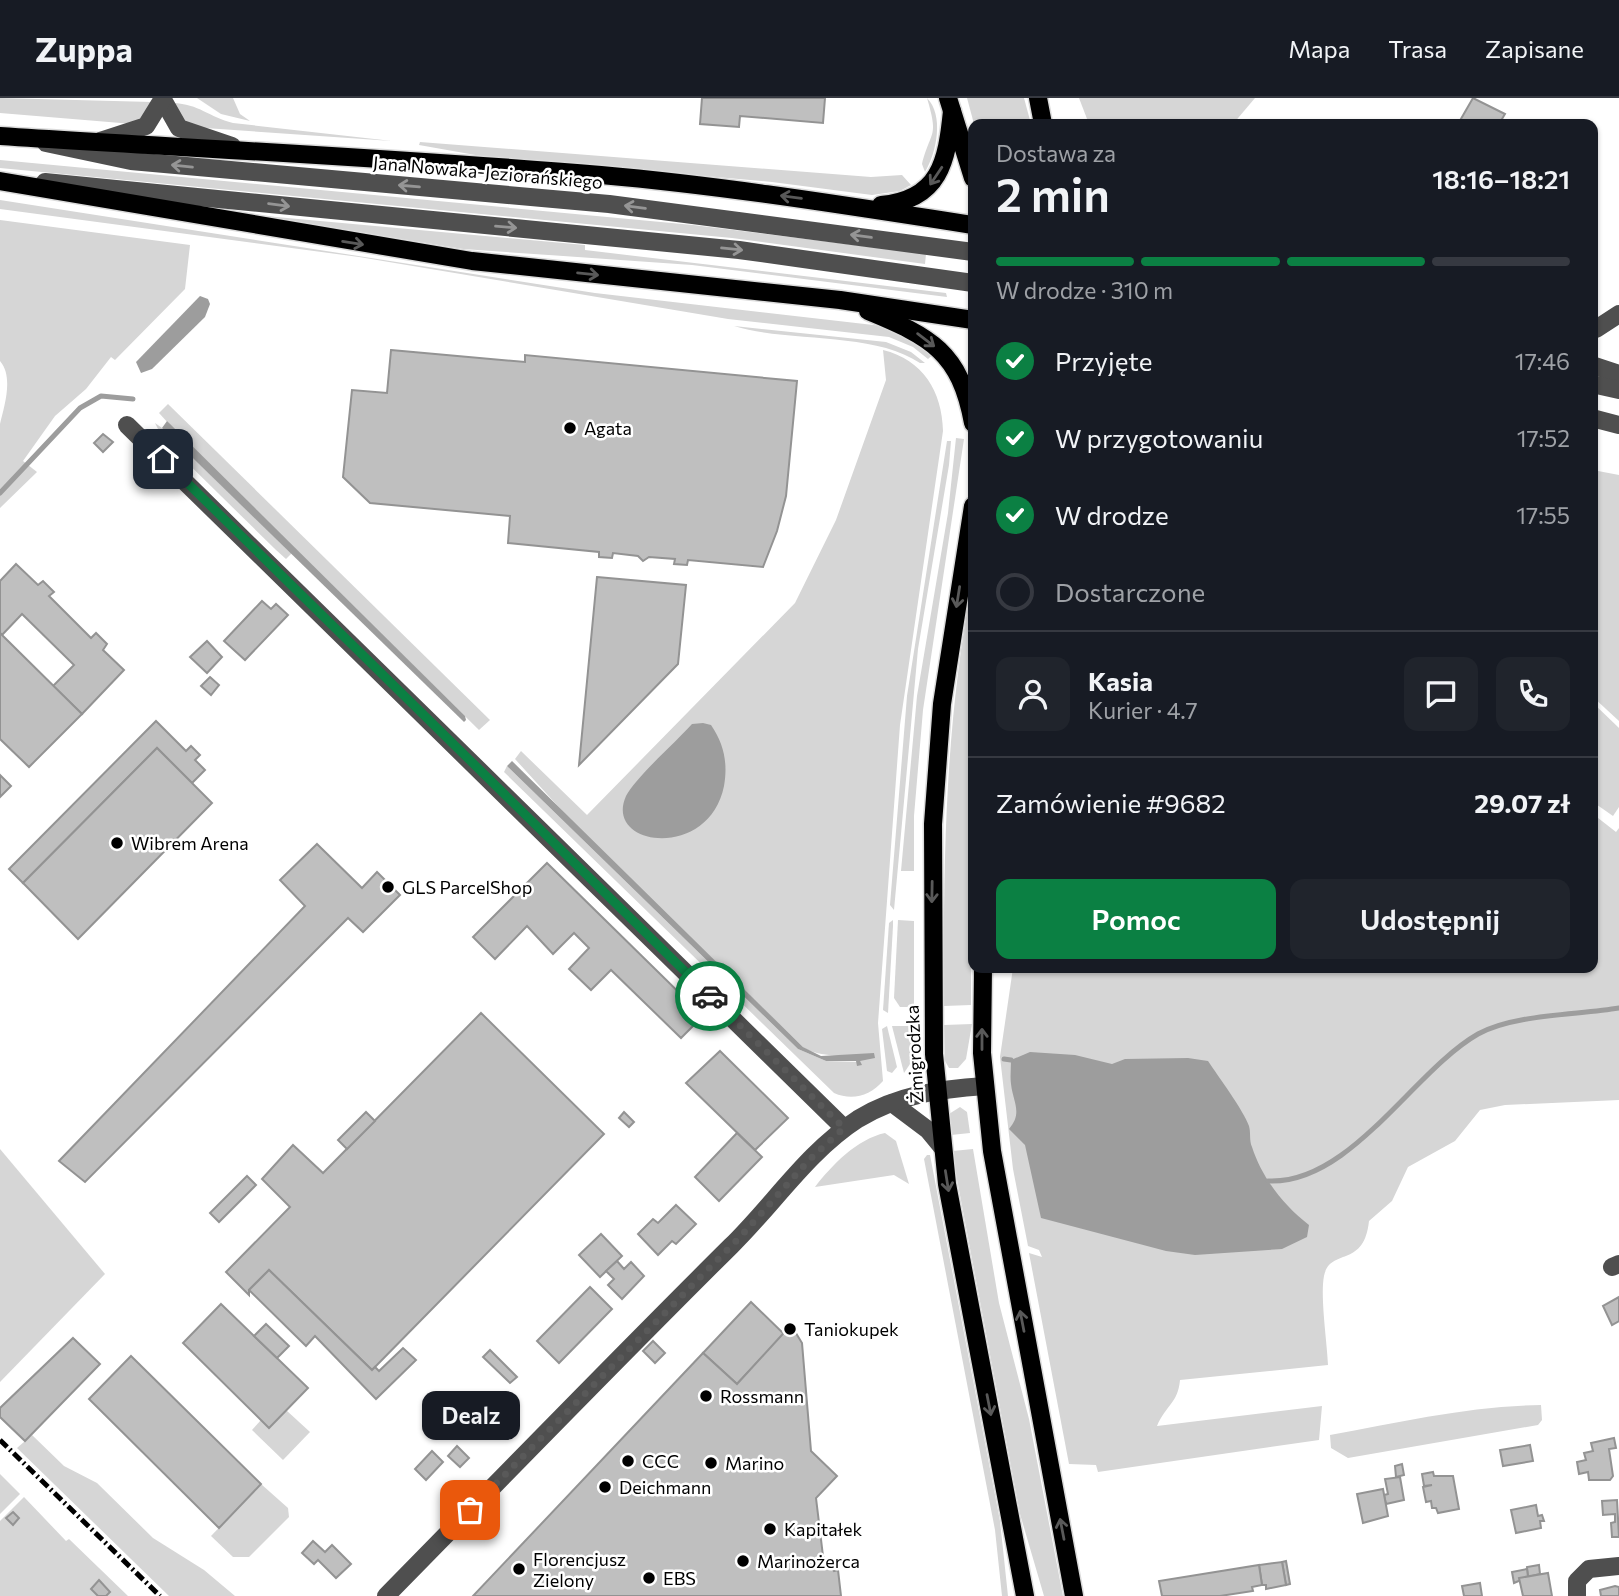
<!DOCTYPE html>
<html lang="pl">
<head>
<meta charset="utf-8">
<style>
	body { margin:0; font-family:Commissioner,sans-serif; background:#20242c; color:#f1f3f6; height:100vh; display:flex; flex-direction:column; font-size:26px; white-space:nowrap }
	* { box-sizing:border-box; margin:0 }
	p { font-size:23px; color:#9ea1a6 }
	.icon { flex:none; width:38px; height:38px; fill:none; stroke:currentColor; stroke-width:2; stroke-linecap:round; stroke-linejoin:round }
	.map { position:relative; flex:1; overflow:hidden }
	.panel { position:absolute; left:968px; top:21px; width:630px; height:854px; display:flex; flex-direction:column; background:#171b24; border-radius:14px; box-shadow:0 2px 5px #0004 }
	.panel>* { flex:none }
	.pin { position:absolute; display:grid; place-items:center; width:60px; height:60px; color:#fff; margin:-30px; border-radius:14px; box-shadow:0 4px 10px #0006 }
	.courier { position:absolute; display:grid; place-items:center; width:70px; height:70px; margin:-35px; border:5px solid #0b8043; border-radius:50%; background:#fff; color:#222; box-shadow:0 2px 9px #0007 }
	.bubble { position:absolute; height:49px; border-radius:14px; background:#171b24; box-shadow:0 2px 5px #0004; font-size:23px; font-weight:600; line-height:49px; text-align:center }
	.summary em { font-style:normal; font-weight:600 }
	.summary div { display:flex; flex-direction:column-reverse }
	.summary { display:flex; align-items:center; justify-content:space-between; height:119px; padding:0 28px }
	h1 { font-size:46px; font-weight:600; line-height:52px }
	.bar { display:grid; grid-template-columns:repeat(4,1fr); gap:10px 7px; align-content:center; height:84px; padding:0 28px }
	.bar i { height:9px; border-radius:5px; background:#363941 }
	.bar .on { background:#0b8043 }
	.bar p { grid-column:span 4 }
	.line { display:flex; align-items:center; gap:18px; padding:0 28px; border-top:2px solid #363941 }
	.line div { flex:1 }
	.round { display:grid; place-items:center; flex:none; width:74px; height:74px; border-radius:14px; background:#20242c }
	ol { padding:0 28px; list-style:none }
	li { display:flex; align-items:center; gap:21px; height:77px }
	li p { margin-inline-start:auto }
	li .icon { padding:7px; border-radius:50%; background:#0b8043; color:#fff; stroke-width:4 }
	li:last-child { color:#9ea1a6 }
	li i { width:38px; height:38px; border:4px solid #363941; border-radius:50% }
	.cta { display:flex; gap:14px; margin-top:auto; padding:14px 28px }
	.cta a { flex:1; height:80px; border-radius:14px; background:#0b8043; color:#fff; font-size:28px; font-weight:600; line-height:80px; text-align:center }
	.cta a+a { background:#20242c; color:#f1f3f6 }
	header { display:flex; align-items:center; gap:42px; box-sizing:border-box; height:98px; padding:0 35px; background:#171b24; border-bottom:2px solid #363941 }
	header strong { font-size:33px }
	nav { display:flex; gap:38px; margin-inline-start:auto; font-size:24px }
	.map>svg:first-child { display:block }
	.green { fill:#d6d6d6 }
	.water { fill:#9d9d9d }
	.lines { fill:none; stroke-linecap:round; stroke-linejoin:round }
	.stream { stroke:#9d9d9d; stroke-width:5 }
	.building { fill:#bfbfbf; stroke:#939393; stroke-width:2 }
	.major-casing { stroke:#dbdbdb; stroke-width:21 }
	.minor { stroke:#4f4f4f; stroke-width:18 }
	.major { stroke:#000; stroke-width:18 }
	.rail { stroke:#000; stroke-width:5; stroke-dasharray:10 3.5 2 3.5; stroke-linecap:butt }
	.oneway { stroke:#959595 }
	.oneway2 { stroke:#595959 }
	.done { stroke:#595959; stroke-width:7; stroke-dasharray:0 12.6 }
	.route { stroke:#0b8043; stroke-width:9 }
	.poi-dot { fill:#000; stroke:#fff; stroke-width:2.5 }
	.labels { text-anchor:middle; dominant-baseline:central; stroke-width:5; stroke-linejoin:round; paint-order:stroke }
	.street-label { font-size:18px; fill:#000; stroke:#fff }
	.poi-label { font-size:18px; fill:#000; stroke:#fff; text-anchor:start }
</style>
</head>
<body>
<header>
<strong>Zuppa</strong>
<nav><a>Mapa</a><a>Trasa</a><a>Zapisane</a></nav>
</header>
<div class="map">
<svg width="1619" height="1498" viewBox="0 0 1619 1498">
	<rect width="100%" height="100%" fill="#fff"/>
	<g class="green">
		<polygon points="0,0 152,4 149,18 133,26 0,15"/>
		<polygon points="197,0 233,0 240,16 250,23 221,16"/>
		<path d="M927 0C944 17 937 54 925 74L922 66C931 31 939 41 927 0Z"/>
		<polygon points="967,0 1024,0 1031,26 974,26"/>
		<polygon points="1079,0 1255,0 1233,26 1089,26"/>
		<path d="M173 5C199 6 209 19 233 25L392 43 190 29 186 28Z"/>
		<polygon points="420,44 871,79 902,77 911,87 900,93 872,97 772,84 481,58 419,47"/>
		<polygon points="0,62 693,127 926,156 925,166 732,140 0,70"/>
		<polygon points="0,102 595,195 882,228 899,233 935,255 928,261 913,249 889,239 728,221 359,159 0,111"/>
		<polygon points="254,117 585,147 585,152 946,195 947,199 692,167 463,151"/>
		<path d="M0 122 190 147 185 191 115 262 111 259 86 291 55 318 23 363 37 374 0 410C0 386 0 349 0 326 4 309 14 279 0 263Z"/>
		<path d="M734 228 886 244 911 254 925 265H920C873 233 790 245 734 228Z"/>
		<path d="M883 252C923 262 942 293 943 333L900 627 878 925 883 983C870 998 852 1003 834 995L504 674 507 668 798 951 826 963 860 964C843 953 823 962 803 949L576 728 515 661 521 653 587 717 795 505 836 422 886 282Z"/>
		<polygon points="168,306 490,622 479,632 179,337 159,315"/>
		<polygon points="155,325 162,330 292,455 286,461 276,452 163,341"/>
		<polygon points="956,340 964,341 923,612 914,718 914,773 901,773 917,598 948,415"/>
		<polygon points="947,343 951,343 949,367 918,551 894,812 890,807 907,598"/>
		<polygon points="1593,372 1619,377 1619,623 1593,599"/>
		<path d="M973 481 971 907 944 908C943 764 945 623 973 481Z"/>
		<polygon points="1592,604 1619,630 1619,709 1613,718 1593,704"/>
		<path d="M1593 716 1616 734 1619 730V1002L1505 1007 1480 1012 1455 1043 1408 1069 1392 1103 1369 1123C1364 1171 1330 1149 1324 1178 1320 1198 1327 1244 1328 1267L1180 1282C1178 1305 1166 1307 1157 1328L1322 1308 1319 1342 1098 1374 1096 1367 1069 1366 1029 1155 1042 1159 1039 1152 1028 1148 1013 1071 1000 959 1013 870H1592Z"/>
		<polygon points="893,822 893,828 888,915 883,912 889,825"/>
		<polygon points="898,822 914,823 914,909 900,909 894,900"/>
		<polygon points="972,926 966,961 958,970 949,970 945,963 944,927"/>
		<polygon points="887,928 897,969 892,975 887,973 882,931"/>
		<polygon points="892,928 914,928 914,960 904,975"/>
		<polygon points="960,1009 967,1014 970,1035 951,1037 949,1016"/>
		<path d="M885 1035 896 1043 909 1086 894 1077 815 1089C832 1067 857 1041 885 1035Z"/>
		<polygon points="0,1051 105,1176 0,1284"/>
		<polygon points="973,1051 999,1205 1029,1321 1063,1498 1044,1498 1020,1416 956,1076 953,1053"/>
		<polygon points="927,1057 930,1057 1000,1423 1008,1498 1002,1498 995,1432 924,1061"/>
		<path d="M1541 1307 1542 1322 1538 1327 1348 1360 1331 1350 1330 1337C1400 1324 1470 1308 1541 1307Z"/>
		<polygon points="286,1312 310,1334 283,1362 252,1332 261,1322"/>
		<polygon points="32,1337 64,1368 97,1385 153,1440 204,1472 235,1498 169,1498 17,1350"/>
		<polygon points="0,1376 20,1396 0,1416"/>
		<polygon points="261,1386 288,1410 289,1419 249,1459 233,1459 211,1438"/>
		<polygon points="24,1399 66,1443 69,1441 128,1498 0,1498 0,1423"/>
	</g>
	<g class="water">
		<polygon points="200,198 208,201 210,206 205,219 152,271 141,275 136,264"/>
		<polygon points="167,323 465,618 466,622 464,624 162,330"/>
		<path d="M703 625 711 627C724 646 728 665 724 688 709 763 603 749 626 698 635 680 677 643 692 626Z"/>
		<polygon points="512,663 803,949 821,958 874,955 875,960 860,963 862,967 857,968 856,963 826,963 798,951 507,668"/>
		<path d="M1030 954 1075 957 1112 966 1125 961 1188 960 1208 963C1218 978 1244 1013 1249 1028 1251 1035 1249 1042 1252 1049 1262 1080 1284 1108 1309 1127L1307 1139 1282 1151 1195 1157 1166 1153 1041 1120 1025 1047 1009 1031C1023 1015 1013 1004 1011 986 1010 979 1011 970 1011 962Z"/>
	</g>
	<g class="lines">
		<g class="stream">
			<polyline points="0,395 80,310 101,298 133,301"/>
			<polyline points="1004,961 1011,962"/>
			<path d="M1268 1083C1350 1087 1413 973 1478 936 1514 916 1578 917 1619 910"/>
		</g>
	</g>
	<g class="building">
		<polygon points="702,0 825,0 823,25 740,18 739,29 700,26"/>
		<polygon points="1473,0 1505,16 1499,26 1458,26"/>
		<polygon points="391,252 525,264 525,257 797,283 786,398 777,433 763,469 688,462 687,467 674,466 675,461 649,459 643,463 638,458 613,455 612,460 599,459 599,454 508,445 510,418 370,405 343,379 352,292 387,295"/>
		<polygon points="103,336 113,344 103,354 94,345"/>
		<polygon points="16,466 38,487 43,483 54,494 49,498 91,540 96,535 107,546 103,552 124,572 82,616 53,588 74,567 22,516 2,537 0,535 0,483"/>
		<polygon points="597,479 686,487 678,566 579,667"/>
		<polygon points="262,503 271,511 276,506 288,517 245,562 224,543"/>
		<polygon points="0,535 82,616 29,669 0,641"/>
		<polygon points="207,543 222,559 207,575 190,559"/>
		<polygon points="210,579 219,587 211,597 201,588"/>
		<polygon points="156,623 186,653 191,648 200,657 195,662 205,672 192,685 157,650 23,785 9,771"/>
		<polygon points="157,650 212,705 78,841 23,785"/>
		<polygon points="0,677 11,688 0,699"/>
		<polygon points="317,746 362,790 377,774 400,797 363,834 348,820 85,1084 59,1063 305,808 280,782"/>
		<polygon points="547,765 703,918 681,940 611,872 591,892 569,871 589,850 574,835 553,856 527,828 495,861 473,839"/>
		<polygon points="481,915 604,1036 372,1272 269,1172 249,1192 249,1197 226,1174 290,1109 262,1081 293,1047 323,1075"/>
		<polygon points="720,953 788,1020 755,1052 686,985"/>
		<polygon points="366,1014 375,1023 347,1051 338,1042"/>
		<polygon points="624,1014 634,1024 629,1029 619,1020"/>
		<polygon points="737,1035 762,1059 719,1103 695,1079"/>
		<polygon points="247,1078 256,1087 219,1124 210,1115"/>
		<polygon points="676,1107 696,1126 676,1146 672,1143 658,1157 638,1136 653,1121 658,1125"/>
		<polygon points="601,1136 622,1158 600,1179 579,1157"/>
		<polygon points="617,1163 624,1171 631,1164 644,1178 622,1201 608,1187 614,1181 606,1173"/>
		<polygon points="269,1172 372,1272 375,1269 379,1273 403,1250 416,1262 376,1301 315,1238 306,1248 249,1192"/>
		<polygon points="590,1189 612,1211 559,1265 537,1243"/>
		<polygon points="1619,1199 1619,1223 1612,1227 1603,1208"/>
		<polygon points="751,1204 784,1236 737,1286 703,1255"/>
		<polygon points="221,1206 308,1290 269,1330 183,1245"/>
		<polygon points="266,1226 289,1248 277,1260 254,1238"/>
		<polygon points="791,1227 802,1245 811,1353 837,1378 816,1400 823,1458 834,1473 838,1472 841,1498 473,1498 703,1255 737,1286"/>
		<polygon points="73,1240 100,1266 25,1343 0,1319 0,1310"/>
		<polygon points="653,1243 665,1255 655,1265 643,1253"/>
		<polygon points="490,1252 517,1279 510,1285 483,1259"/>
		<polygon points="131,1258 261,1386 219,1430 89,1301"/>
		<polygon points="1614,1340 1616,1350 1609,1351 1613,1378 1610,1382 1589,1382 1588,1374 1579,1376 1577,1364 1586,1362 1584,1355 1593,1353 1591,1345"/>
		<polygon points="1530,1347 1533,1363 1503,1368 1500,1352"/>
		<polygon points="457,1348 469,1360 460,1369 448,1358"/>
		<polygon points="432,1353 443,1364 426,1382 415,1371"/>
		<polygon points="1402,1366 1404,1377 1396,1379 1395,1368"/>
		<polygon points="1433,1374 1434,1378 1453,1378 1459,1411 1438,1415 1436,1410 1432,1410 1431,1403 1426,1404 1423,1389 1432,1387 1424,1388 1422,1376"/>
		<polygon points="1400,1379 1404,1402 1386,1406 1384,1397 1388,1396 1385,1381"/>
		<polygon points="1383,1391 1388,1418 1363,1425 1357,1396"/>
		<polygon points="1617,1402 1619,1439 1612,1439 1611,1425 1615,1424 1615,1416 1603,1417 1602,1403"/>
		<polygon points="1536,1407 1538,1418 1542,1417 1544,1423 1540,1423 1541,1430 1516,1435 1511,1412"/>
		<polygon points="13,1414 19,1420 13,1427 6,1420"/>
		<polygon points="313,1443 325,1454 332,1447 351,1466 336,1480 318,1462 314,1466 302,1455"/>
		<polygon points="1286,1463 1290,1486 1286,1487 1282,1464"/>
		<polygon points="1282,1464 1286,1487 1266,1491 1266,1487 1262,1487 1259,1467"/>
		<polygon points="1259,1467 1262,1487 1252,1489 1253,1493 1220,1498 1162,1498 1159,1483"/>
		<polygon points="1539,1467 1540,1476 1528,1479 1527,1469"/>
		<polygon points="1527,1471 1528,1479 1514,1485 1512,1474"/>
		<polygon points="1548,1475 1552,1498 1523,1498 1519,1480"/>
		<polygon points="99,1482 110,1494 106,1498 98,1498 91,1491"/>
		<polygon points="1480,1485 1482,1498 1464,1498 1462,1488"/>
		<polygon points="1615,1488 1619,1489 1619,1498 1601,1498 1600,1492"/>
	</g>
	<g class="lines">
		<defs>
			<g id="major">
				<polyline points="948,0 973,80"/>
				<polyline points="1038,0 1043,26"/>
				<path d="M0 38C200 51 401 60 601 77 726 88 849 108 973 127"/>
				<polyline points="0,83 472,163 840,202 973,222"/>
				<path d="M881 107C940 102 947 63 952 13"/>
				<path d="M868 213C931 239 960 254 973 325"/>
				<polyline points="973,408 942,606 933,726 934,956 947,1086 1025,1498"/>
				<polyline points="983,870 982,955 992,1053 1074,1498"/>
			</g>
		</defs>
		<use href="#major" class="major-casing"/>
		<g class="minor">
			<polyline points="162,0 179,30 232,48"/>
			<polyline points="100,43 146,28 162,2"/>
			<polyline points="46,45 131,63 609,106 973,154"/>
			<polyline points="45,84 739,152 973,185"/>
			<polyline points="1596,231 1619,216"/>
			<polyline points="1592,267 1619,276"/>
			<polyline points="1592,286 1619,292"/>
			<polyline points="1592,320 1619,327"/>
			<polyline points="127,327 844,1030"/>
			<polyline points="892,1005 928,1032 942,1049"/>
			<polyline points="1612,1169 1619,1166"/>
			<path d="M386 1498C501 1381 615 1263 731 1148 774 1106 807 1054 858 1021 897 997 940 991 985 988"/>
			<polyline points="1577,1498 1577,1483 1589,1471 1619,1468"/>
		</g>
		<use href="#major" class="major"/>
		<polyline class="rail" points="0,1342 160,1498"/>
	</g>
	<defs><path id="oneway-shaft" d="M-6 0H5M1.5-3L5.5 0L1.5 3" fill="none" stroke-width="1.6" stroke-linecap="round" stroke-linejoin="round" transform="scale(1.75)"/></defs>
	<g class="oneway">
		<use href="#oneway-shaft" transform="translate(182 68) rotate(-174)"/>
		<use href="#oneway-shaft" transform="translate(409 88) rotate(-175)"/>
		<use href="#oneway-shaft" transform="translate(279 107) rotate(7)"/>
		<use href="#oneway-shaft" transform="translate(635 109) rotate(-173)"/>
		<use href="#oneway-shaft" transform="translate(506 129) rotate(5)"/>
		<use href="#oneway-shaft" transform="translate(861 138) rotate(-172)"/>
		<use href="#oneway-shaft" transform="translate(732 151) rotate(6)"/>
	</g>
	<g class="oneway2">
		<use href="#oneway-shaft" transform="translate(936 78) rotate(124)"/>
		<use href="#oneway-shaft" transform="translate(791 99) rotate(-173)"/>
		<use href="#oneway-shaft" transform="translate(353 145) rotate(9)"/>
		<use href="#oneway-shaft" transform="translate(588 176) rotate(6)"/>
		<use href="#oneway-shaft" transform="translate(926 242) rotate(37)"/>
		<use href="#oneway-shaft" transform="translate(958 499) rotate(99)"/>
		<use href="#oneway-shaft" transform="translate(932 794) rotate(91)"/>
		<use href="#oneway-shaft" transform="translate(982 941) rotate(-90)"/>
		<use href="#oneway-shaft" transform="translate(947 1083) rotate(81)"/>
		<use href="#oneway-shaft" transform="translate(1022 1223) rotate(-101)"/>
		<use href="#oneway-shaft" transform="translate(989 1307) rotate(79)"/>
		<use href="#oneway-shaft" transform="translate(1062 1431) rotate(-101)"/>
	</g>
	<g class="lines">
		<polyline class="done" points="470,1412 741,1138 809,1062 844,1030 710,898"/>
		<polyline class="route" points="163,361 710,898"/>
	</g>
	<g class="poi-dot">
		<circle cx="570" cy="330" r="7"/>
		<circle cx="117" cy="745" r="7"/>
		<circle cx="388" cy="789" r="7"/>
		<circle cx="790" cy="1231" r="7"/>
		<circle cx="706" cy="1298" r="7"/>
		<circle cx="628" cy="1363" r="7"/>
		<circle cx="711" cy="1365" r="7"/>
		<circle cx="605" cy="1389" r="7"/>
		<circle cx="770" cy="1431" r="7"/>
		<circle cx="743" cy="1463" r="7"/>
		<circle cx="519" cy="1471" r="7"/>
		<circle cx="649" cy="1480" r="7"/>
	</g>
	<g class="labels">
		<g class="street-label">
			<text transform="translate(488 74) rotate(5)">Jana Nowaka-Jeziorańskiego</text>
			<text transform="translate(914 956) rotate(-93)">Żmigrodzka</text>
		</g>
		<g class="poi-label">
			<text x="584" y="330">Agata</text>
			<text x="131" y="745">Wibrem Arena</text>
			<text x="402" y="789">GLS ParcelShop</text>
			<text x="804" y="1231">Taniokupek</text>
			<text x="720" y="1298">Rossmann</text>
			<text x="642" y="1363">CCC</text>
			<text x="725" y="1365">Marino</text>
			<text x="619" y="1389">Deichmann</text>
			<text x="784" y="1431">Kapitałek</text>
			<text x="533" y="1461">Florencjusz<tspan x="533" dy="21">Zielony</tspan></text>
			<text x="757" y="1463">Marinożerca</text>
			<text x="663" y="1480">EBS</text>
		</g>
	</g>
</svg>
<div class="pin" style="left:470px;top:1412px;background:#ea580c"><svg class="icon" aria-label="bag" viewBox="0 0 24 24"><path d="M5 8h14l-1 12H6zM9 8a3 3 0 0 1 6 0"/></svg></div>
<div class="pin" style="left:163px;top:361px;background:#1f2937"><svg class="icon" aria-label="home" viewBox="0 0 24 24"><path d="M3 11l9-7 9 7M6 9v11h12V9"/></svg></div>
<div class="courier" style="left:710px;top:898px"><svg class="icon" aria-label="car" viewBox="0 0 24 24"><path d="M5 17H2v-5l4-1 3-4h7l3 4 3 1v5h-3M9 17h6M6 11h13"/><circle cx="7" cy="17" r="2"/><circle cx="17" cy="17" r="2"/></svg></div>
<div class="bubble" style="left:422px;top:1293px;width:98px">Dealz</div>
<section class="panel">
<div class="summary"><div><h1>2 min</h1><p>Dostawa za</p></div><em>18:16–18:21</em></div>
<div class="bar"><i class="on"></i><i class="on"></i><i class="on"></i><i></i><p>W drodze · 310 m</p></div>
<ol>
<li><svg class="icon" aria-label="check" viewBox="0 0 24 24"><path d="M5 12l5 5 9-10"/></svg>Przyjęte<p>17:46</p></li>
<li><svg class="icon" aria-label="check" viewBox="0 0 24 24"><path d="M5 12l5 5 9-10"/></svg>W przygotowaniu<p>17:52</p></li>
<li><svg class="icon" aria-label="check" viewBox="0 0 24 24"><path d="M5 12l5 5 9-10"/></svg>W drodze<p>17:55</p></li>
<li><i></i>Dostarczone</li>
</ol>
<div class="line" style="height:126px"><a class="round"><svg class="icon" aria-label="person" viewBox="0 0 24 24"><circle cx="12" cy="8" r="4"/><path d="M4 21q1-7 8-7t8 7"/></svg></a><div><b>Kasia</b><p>Kurier · 4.7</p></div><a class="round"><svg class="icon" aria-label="chat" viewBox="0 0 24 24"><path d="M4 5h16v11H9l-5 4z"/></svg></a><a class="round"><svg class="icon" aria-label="phone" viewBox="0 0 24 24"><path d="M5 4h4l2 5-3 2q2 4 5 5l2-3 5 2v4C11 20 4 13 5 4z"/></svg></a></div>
<div class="line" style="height:91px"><div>Zamówienie #9682</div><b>29.07 zł</b></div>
<div class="cta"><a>Pomoc</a><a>Udostępnij</a></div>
</section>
</div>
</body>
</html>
